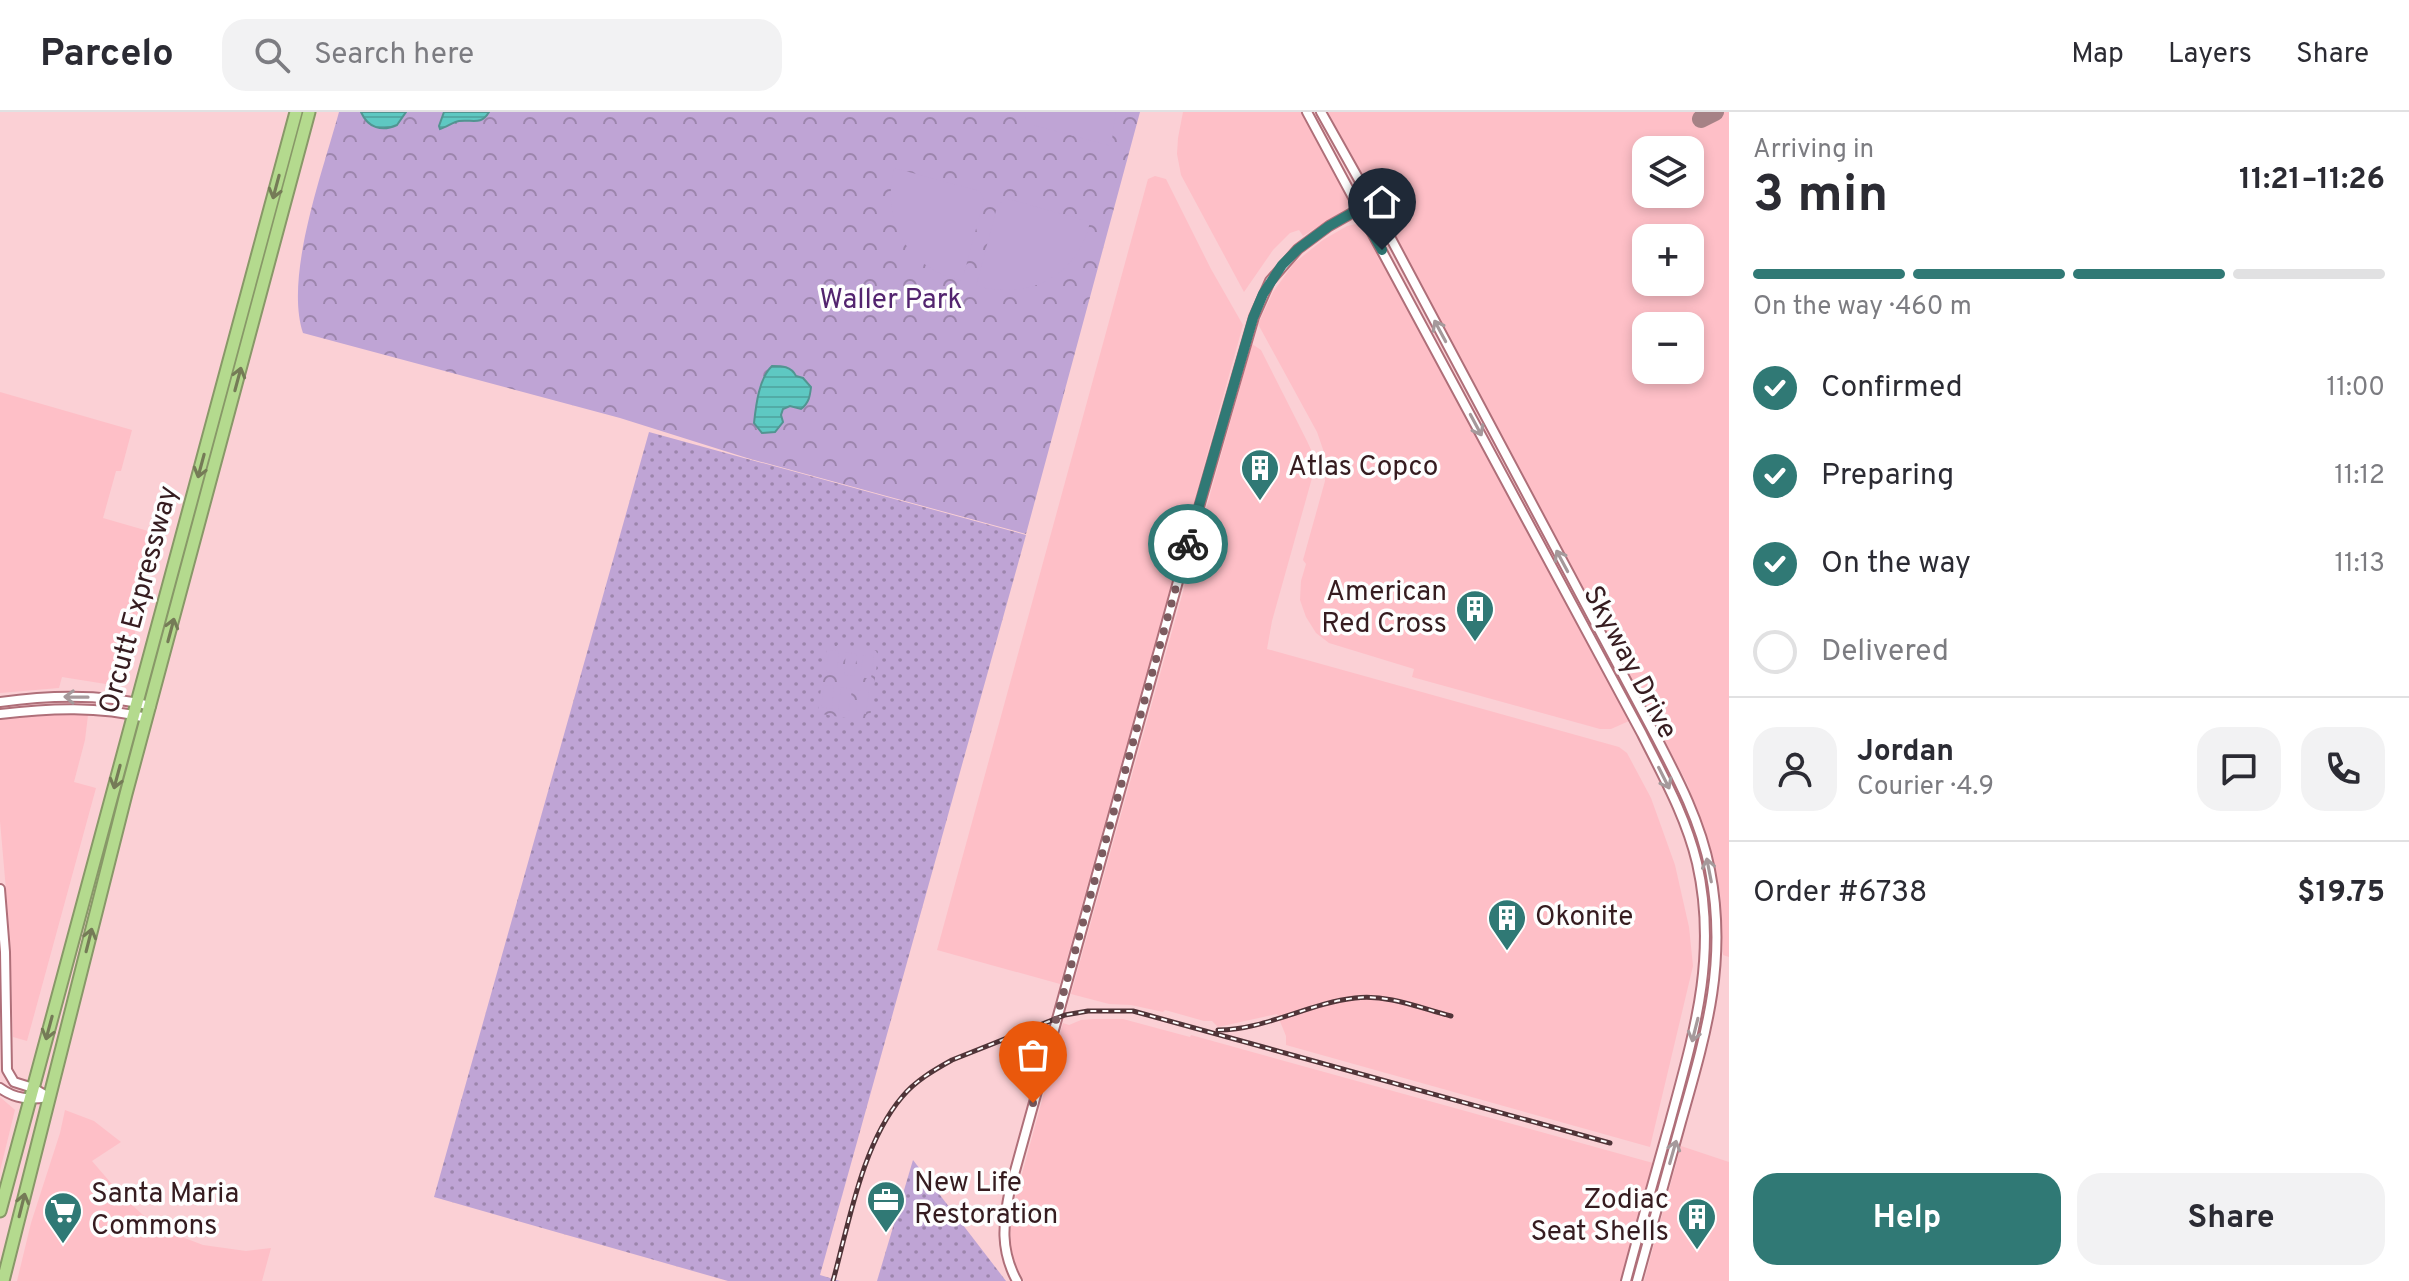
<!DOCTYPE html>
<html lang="en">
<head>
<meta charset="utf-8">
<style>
	body { margin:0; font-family:Overpass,sans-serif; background:#f2f2f3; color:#2b2b33; height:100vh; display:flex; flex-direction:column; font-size:30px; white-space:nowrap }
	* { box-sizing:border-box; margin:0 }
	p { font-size:26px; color:#7c7c81 }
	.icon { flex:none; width:44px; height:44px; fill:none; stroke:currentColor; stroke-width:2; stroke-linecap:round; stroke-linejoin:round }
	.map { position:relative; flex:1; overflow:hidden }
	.panel { display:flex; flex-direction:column; background:#fff; width:680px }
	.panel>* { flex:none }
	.controls { position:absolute; left:1632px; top:24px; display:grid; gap:16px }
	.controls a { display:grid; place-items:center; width:72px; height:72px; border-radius:16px; background:#fff; box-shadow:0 4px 12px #0003; font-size:40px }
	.pin { position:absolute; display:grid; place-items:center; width:68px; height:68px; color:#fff; margin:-82px -34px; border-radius:50% 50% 50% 0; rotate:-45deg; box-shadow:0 0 8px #0007 }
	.pin .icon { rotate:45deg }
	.courier { position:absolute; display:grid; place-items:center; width:80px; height:80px; margin:-40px; border:6px solid #307975; border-radius:50%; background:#fff; color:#222; box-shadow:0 2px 10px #0007 }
	.summary em { font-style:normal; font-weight:700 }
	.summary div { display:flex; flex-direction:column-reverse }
	.summary { display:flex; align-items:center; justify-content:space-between; height:136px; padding:0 24px }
	h1 { font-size:52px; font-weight:700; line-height:60px }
	.bar { display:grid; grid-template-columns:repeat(4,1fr); gap:12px 8px; align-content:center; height:96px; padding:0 24px }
	.bar i { height:10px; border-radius:6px; background:#e1e1e2 }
	.bar .current { background:#307975 }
	.bar p { grid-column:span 4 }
	.line { display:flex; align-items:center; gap:20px; padding:0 24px; border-top:2px solid #e1e1e2 }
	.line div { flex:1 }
	.round { display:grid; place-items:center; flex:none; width:84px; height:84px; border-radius:24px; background:#f2f2f3 }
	ol { padding:0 24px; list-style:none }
	li { display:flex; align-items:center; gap:24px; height:88px }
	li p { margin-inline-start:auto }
	li .icon { padding:8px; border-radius:50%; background:#307975; color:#fff; stroke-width:4 }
	li:last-child { color:#7c7c81 }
	li i { width:44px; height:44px; border:4px solid #e1e1e2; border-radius:50% }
	.action { display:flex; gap:16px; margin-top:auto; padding:16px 24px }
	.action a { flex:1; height:92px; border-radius:24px; background:#307975; color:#fff; font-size:32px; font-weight:700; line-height:92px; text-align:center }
	.action a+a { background:#f2f2f3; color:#2b2b33 }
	header { display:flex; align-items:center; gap:48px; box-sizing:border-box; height:112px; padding:0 40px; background:#fff; border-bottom:2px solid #e1e1e2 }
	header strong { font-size:38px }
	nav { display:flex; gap:44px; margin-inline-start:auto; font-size:28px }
	.search { width:560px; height:72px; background:#f2f2f3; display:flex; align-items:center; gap:20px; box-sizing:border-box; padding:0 28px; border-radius:24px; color:#7c7c81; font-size:30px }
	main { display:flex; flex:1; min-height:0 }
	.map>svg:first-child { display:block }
	.built { fill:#febfc7; fill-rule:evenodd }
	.grass { fill:url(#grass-dots) }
	.park { fill:url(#park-crowns) }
	.garden { fill:#bfa4d5 }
	.water { fill:url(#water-rules); stroke:#529491; stroke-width:2 }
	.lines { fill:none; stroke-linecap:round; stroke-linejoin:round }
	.taxiway { stroke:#a68286; stroke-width:18 }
	.secondary-casing { stroke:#af6f79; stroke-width:12 }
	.highway-casing { stroke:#889868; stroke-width:15 }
	.secondary { stroke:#fff; stroke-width:8 }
	.highway { stroke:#b4da8e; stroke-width:11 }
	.rail-casing { stroke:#503438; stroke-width:5 }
	.rail { stroke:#fefefe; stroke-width:2; stroke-dasharray:6; stroke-linecap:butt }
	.oneway { stroke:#757b57 }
	.oneway2 { stroke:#a5999b }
	.done { stroke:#7b5b5f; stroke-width:8; stroke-dasharray:0 14.4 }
	.route { stroke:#307975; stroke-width:10 }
	.labels { text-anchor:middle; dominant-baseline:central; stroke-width:7; stroke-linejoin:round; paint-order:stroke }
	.park-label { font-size:28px; fill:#53246f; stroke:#fefefe }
	.poi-label { font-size:28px; fill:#361c20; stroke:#fefefe; text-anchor:start }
	.street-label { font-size:28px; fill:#361c20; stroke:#fefefe }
</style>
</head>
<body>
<header>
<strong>Parcelo</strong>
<div class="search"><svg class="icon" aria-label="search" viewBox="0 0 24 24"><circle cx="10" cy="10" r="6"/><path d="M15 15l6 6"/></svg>Search here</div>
<nav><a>Map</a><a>Layers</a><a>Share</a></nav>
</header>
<main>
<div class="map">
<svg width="1729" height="1169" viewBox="0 0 1729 1169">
	<defs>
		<pattern id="grass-dots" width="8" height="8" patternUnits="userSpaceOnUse" patternTransform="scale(2)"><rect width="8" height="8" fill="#bfa4d5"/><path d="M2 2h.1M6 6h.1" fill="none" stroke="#9c85ac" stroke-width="1.8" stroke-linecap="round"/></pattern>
		<pattern id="park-crowns" width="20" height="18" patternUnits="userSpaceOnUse" patternTransform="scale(2)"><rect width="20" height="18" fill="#bfa4d5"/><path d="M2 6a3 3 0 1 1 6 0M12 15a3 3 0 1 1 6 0" fill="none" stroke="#9c85ac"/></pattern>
		<pattern id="water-rules" width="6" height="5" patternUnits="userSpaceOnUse" patternTransform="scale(2)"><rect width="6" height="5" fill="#5ec8c2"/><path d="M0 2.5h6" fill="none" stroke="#52aba6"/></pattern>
	</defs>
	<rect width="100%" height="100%" fill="#fbd0d5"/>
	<g class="built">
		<polygon points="1183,0 1303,0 1347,84 1349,92 1346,97 1303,124 1299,118 1290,121 1273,138 1244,180 1181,63 1177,42 1178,26"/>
		<path d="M1328 0H1729V845L1723 843 1720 781 1712 743 1688 673ZM1646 38H1690V82H1646ZM1646 126H1690V170H1646ZM1646 214H1690V258H1646Z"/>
		<polygon points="1155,64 1166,67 1211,157 1243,213 1060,872 937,838 1148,67"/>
		<polygon points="1356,112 1362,114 1367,120 1629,609 1611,617 1600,617 1412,565 1414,557 1329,531 1316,521 1306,505 1300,488 1301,469 1306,452 1303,448 1325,369 1326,346 1317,320 1258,212 1273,180 1294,151 1323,128 1347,114"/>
		<polygon points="1252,232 1261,238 1307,329 1312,340 1313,357 1312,366 1272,509 1267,537 1619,635 1627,641 1651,686 1675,753 1689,815 1693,854 1650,1035 1286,933 1286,924 1277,902 1218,915 1212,909 1204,909 1165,898 1163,900 1131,893 1109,892 1071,882"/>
		<polygon points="0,280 132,318 121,359 116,359 103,406 162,423 121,571 112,573 62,565 59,576 0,581"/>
		<polygon points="37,603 88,603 85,628 74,670 96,676 27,929 13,925 10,824 0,709 0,607"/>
		<polygon points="1123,907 1190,925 1191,923 1653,1051 1620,1169 1024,1169 1014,1150 1011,1136 1010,1106 1063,911 1069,913 1081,908 1094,907"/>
		<polygon points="0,985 15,998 0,1059"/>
		<polygon points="65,998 94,1009 121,1030 92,1049 123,1085 143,1103 169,1120 203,1133 246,1139 271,1136 262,1169 17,1169 31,1111 60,1021"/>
		<polygon points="1681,1034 1729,1050 1729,1169 1644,1169"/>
	</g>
	<g class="grass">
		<polygon points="649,320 1026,423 820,1163 840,1169 728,1169 434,1085"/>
		<polygon points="913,1048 1006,1169 877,1169"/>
	</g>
	<g class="park">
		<path d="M339 0H1140L1026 422 747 346 620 306 303 221C284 164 323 59 339 0Z"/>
		<polygon points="830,532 876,539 878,543 870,606 865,609 821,602 818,598 827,534"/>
	</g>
	<g class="garden">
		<polygon points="1024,0 1116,0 1111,34 1033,13 1026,9"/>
		<path d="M894 56 980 79 984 87 962 169C907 156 881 110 894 56Z"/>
		<path d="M1005 86 1090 110C1077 165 1030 188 976 174L997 95Z"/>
		<polygon points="829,538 839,539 837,562 826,560"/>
		<polygon points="846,540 857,542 854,564 844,563"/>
		<polygon points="863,543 874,544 871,567 860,565"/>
		<polygon points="824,573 834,574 832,597 821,595"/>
		<polygon points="841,575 852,577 849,599 838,598"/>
		<polygon points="858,578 869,579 866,602 856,600"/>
	</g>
	<g class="water">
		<path d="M361 0H406L397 13C382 20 368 16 361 0Z"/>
		<path d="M444 0H489C481 14 472 7 459 9 453 10 447 15 440 17L439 14Z"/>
		<path d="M772 254C782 254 791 254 796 264L803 266 811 275C810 284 809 291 801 297L790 294 783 297 781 303 783 310 775 320 762 321 754 311C756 293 759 266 772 254Z"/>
	</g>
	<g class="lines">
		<polyline class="taxiway" points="1701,7 1715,0"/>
		<defs>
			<g id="secondary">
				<path d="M1307 0 1642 622C1663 664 1686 705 1697 751 1718 844 1694 921 1670 1010 1655 1063 1640 1116 1626 1169"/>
				<path d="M1321 0 1372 91 1652 617C1676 663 1700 707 1710 758 1728 850 1706 922 1681 1010 1666 1063 1652 1116 1637 1169"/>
				<path d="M0 590C50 583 101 581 151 594"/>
				<path d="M0 602C50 596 99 594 147 606"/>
				<polyline points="0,777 5,840 7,958 14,970 33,976 48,985"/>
				<path d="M0 976C15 987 30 988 47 985"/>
				<path d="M1017 1169C1000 1138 1003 1111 1010 1077L1190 426 1254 205 1270 169 1298 137 1329 114 1359 97"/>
			</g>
			<g id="highway">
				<polyline points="0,1099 296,0"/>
				<polyline points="3,1169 126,682 309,0"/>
			</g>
		</defs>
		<use href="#secondary" class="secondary-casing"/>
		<use href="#highway" class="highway-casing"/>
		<use href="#secondary" class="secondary"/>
		<use href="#highway" class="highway"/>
		<defs>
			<g id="rail">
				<path d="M1218 918C1265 918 1309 891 1355 886 1388 882 1420 896 1451 904"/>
				<path d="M833 1169C849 1111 862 1032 902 985 915 969 934 958 952 948L1065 903 1088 899H1133L1610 1031"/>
			</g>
		</defs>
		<use href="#rail" class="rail-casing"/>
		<use href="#rail" class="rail"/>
	</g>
	<defs><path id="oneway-shaft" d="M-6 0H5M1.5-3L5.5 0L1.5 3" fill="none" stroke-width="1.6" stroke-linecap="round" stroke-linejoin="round" transform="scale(2)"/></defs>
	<g class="oneway">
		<use href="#oneway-shaft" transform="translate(276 75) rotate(105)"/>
		<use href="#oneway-shaft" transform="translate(238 267) rotate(-75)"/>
		<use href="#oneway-shaft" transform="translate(201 354) rotate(105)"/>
		<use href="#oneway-shaft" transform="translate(171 518) rotate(-75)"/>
		<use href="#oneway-shaft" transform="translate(117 665) rotate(105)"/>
		<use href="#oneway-shaft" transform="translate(89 828) rotate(-76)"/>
		<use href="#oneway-shaft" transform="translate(49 916) rotate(105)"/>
		<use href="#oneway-shaft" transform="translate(22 1093) rotate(-76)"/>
	</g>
	<g class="oneway2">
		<use href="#oneway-shaft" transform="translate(1440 219) rotate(-118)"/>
		<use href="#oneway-shaft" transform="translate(1476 313) rotate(62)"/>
		<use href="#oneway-shaft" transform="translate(1562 449) rotate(-118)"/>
		<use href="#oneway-shaft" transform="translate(76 585) rotate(-179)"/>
		<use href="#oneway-shaft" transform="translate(1664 666) rotate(63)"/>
		<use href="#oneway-shaft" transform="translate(1709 758) rotate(-101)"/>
		<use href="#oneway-shaft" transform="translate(1695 918) rotate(104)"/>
		<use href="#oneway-shaft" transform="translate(1673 1040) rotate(-74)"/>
	</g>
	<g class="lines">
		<polyline class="done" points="1033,991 1188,432"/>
		<polyline class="route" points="1188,432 1253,206 1263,182 1282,153 1298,137 1329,114 1359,97 1382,138"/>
	</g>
	<defs>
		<symbol id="building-pin" viewBox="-11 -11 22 30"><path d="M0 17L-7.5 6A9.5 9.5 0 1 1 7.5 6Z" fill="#307975" stroke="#fefefe"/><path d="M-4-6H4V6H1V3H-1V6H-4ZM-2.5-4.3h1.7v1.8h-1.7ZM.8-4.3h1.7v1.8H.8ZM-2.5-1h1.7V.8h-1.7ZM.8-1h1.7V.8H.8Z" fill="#fff"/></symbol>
		<symbol id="office-pin" viewBox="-11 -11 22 30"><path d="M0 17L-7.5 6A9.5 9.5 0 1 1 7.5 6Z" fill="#307975" stroke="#fefefe"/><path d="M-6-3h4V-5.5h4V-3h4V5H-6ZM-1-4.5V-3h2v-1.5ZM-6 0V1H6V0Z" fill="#fff"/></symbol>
		<symbol id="supermarket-pin" viewBox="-11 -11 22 30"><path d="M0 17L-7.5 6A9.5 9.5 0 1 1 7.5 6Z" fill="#307975" stroke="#fefefe"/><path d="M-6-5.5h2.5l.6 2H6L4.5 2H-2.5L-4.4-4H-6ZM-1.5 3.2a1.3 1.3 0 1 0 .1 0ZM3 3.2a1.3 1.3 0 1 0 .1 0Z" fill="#fff"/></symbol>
	</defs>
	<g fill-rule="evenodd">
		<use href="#building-pin" x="1238" y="334" width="44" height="60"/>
		<use href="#building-pin" x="1453" y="475" width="44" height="60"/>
		<use href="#building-pin" x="1485" y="784" width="44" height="60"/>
		<use href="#office-pin" x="864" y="1066" width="44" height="60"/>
		<use href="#supermarket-pin" x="41" y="1077" width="44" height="60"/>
		<use href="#building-pin" x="1675" y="1083" width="44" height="60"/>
	</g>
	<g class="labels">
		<g class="park-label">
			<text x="891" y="189">Waller Park</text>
		</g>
		<g class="poi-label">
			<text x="1288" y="356">Atlas Copco</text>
			<text x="1447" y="481" text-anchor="end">American<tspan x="1447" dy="32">Red Cross</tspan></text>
			<text x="1535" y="806">Okonite</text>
			<text x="914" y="1072">New Life<tspan x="914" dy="32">Restoration</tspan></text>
			<text x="91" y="1083">Santa Maria<tspan x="91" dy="32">Commons</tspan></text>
			<text x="1669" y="1089" text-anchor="end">Zodiac<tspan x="1669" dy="32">Seat Shells</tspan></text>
		</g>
		<g class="street-label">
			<text transform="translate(140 488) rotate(-75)">Orcutt Expressway</text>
			<text transform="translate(1629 551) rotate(62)">Skyway Drive</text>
		</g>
	</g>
</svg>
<div class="controls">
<a><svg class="icon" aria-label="layers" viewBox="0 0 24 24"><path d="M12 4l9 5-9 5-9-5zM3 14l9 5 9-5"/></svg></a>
<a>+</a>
<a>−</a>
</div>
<div class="pin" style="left:1033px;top:991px;background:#ea580c"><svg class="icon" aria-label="bag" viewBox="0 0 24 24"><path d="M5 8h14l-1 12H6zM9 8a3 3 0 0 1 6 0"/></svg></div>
<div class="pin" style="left:1382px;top:138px;background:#1f2937"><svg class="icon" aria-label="home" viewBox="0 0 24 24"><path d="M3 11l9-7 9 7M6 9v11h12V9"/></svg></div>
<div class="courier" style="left:1188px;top:432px"><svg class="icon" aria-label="bike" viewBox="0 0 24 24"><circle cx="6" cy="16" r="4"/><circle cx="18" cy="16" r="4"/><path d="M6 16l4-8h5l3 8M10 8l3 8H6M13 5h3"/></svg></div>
</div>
<section class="panel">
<div class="summary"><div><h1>3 min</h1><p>Arriving in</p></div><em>11:21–11:26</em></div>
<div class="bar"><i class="current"></i><i class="current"></i><i class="current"></i><i></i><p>On the way · 460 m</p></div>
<ol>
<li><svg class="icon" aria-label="check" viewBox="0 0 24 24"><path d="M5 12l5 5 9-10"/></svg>Confirmed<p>11:00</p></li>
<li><svg class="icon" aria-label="check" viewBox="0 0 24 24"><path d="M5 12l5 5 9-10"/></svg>Preparing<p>11:12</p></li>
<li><svg class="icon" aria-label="check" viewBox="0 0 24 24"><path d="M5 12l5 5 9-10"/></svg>On the way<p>11:13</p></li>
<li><i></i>Delivered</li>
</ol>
<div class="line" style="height:144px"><a class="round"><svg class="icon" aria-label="person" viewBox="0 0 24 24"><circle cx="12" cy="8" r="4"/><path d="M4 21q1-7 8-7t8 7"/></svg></a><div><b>Jordan</b><p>Courier · 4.9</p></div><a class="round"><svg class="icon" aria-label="chat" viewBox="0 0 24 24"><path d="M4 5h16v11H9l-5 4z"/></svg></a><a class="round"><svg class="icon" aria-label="phone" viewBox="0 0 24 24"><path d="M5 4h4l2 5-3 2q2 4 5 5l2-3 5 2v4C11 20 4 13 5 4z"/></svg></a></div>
<div class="line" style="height:104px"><div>Order #6738</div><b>$19.75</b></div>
<div class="action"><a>Help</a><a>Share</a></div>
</section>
</main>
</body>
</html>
